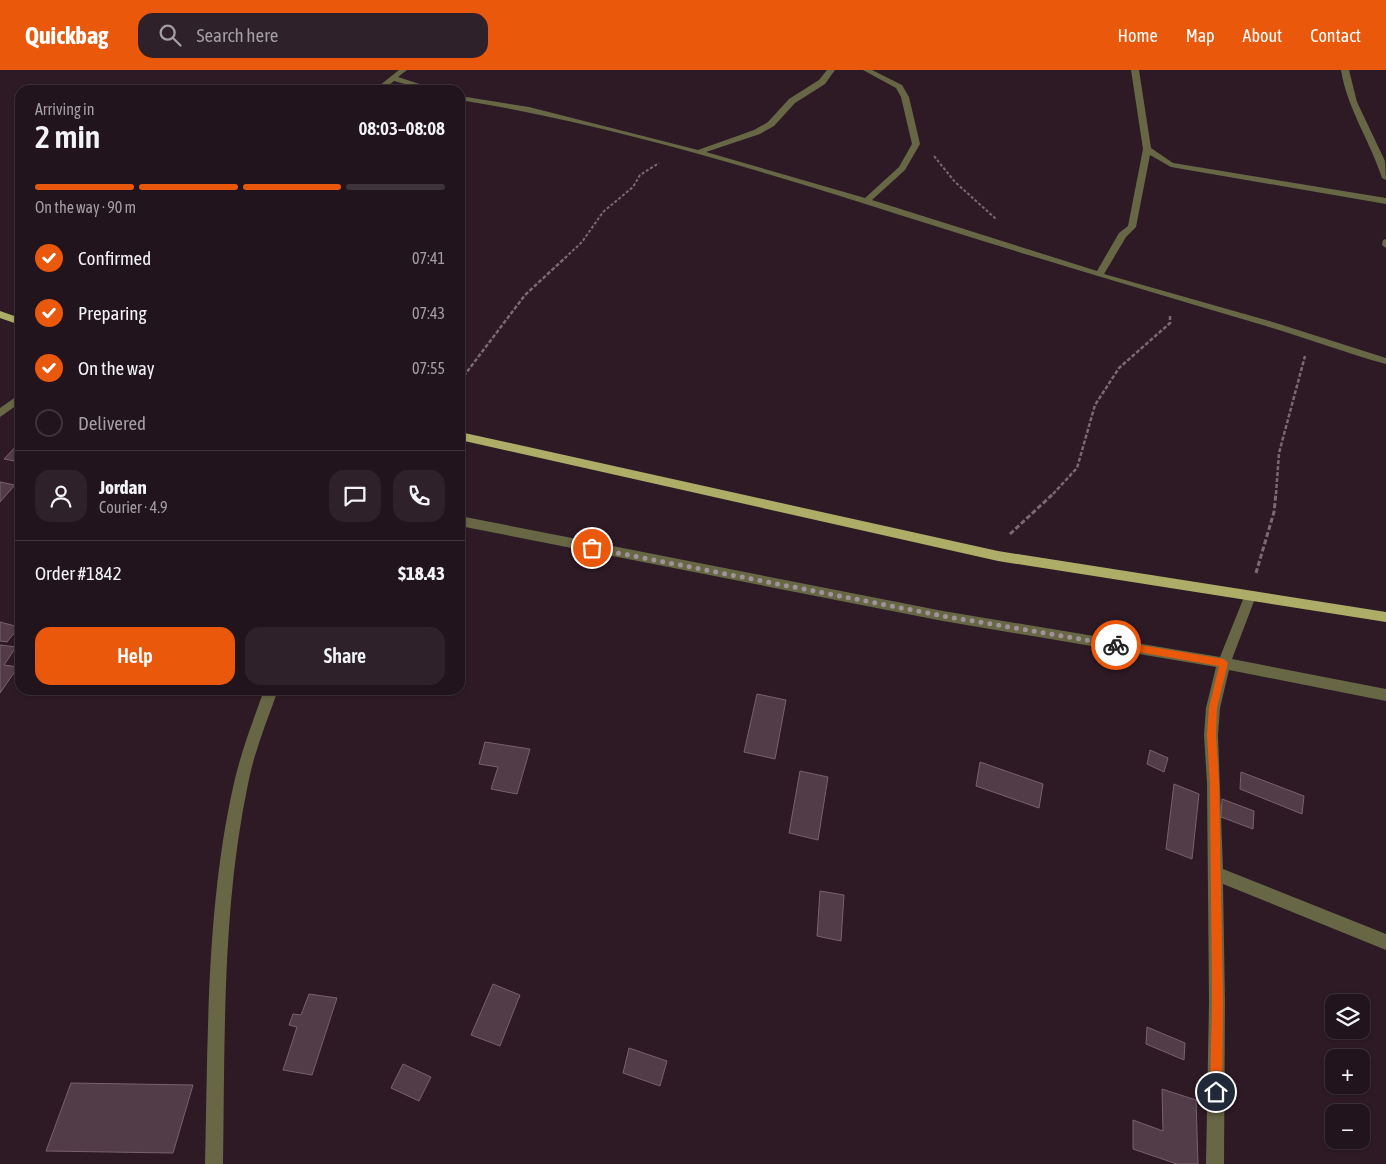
<!DOCTYPE html>
<html lang="en">
<head>
<meta charset="utf-8">
<style>
	body { margin:0; font-family:"Asap Condensed",sans-serif; background:#2e2129; color:#f1f3f6; height:100vh; display:flex; flex-direction:column; font-size:19px; white-space:nowrap }
	* { box-sizing:border-box; margin:0 }
	p { font-size:16px; color:#a29ea3 }
	.icon { flex:none; width:28px; height:28px; fill:none; stroke:currentColor; stroke-width:2; stroke-linecap:round; stroke-linejoin:round }
	.map { position:relative; flex:1; overflow:hidden }
	.details { position:absolute; left:15px; top:15px; width:450px; height:610px; display:flex; flex-direction:column; background:#22141c; border-radius:15px; box-shadow:0 1px 4px #0004,0 0 0 1px #3f333b }
	.details>* { flex:none }
	.fabs { position:absolute; left:1325px; top:924px; display:grid; gap:10px }
	.fabs a { display:grid; place-items:center; width:45px; height:45px; border-radius:10px; background:#22141c; box-shadow:0 1px 4px #0004,0 0 0 1px #3f333b; font-size:25px }
	.pin { position:absolute; display:grid; place-items:center; width:42px; height:42px; color:#fff; margin:-21px; border:2px solid #fff; border-radius:50%; box-shadow:0 1px 5px #0007 }
	.courier { position:absolute; display:grid; place-items:center; width:50px; height:50px; margin:-25px; border:4px solid #ea580c; border-radius:50%; background:#fff; color:#222; box-shadow:0 1px 6px #0007 }
	.overview em { font-style:normal; font-weight:600 }
	.overview div { display:flex; flex-direction:column-reverse }
	.overview { display:flex; align-items:center; justify-content:space-between; height:85px; padding:0 20px }
	h1 { font-size:32px; font-weight:600; line-height:38px }
	.bar { display:grid; grid-template-columns:repeat(4,1fr); gap:8px 5px; align-content:center; height:60px; padding:0 20px }
	.bar i { height:6px; border-radius:4px; background:#3f333b }
	.bar .selected { background:#ea580c }
	.bar p { grid-column:span 4 }
	.line { display:flex; align-items:center; gap:12px; padding:0 20px; border-top:1px solid #3f333b }
	.line div { flex:1 }
	.round { display:grid; place-items:center; flex:none; width:52px; height:52px; border-radius:15px; background:#2e2129 }
	ol { padding:0 20px; list-style:none }
	li { display:flex; align-items:center; gap:15px; height:55px }
	li p { margin-inline-start:auto }
	li .icon { padding:5px; border-radius:50%; background:#ea580c; color:#fff; stroke-width:4 }
	li:last-child { color:#a29ea3 }
	li i { width:28px; height:28px; border:2px solid #3f333b; border-radius:50% }
	.action { display:flex; gap:10px; margin-top:auto; padding:10px 20px }
	.action a { flex:1; height:58px; border-radius:15px; background:#ea580c; color:#fff; font-size:20px; font-weight:600; line-height:58px; text-align:center }
	.action a+a { background:#2e2129; color:#f1f3f6 }
	header { display:flex; align-items:center; gap:30px; box-sizing:border-box; height:70px; padding:0 25px; background:#ea580c; color:#fff }
	header strong { font-size:24px }
	nav { display:flex; gap:28px; margin-inline-start:auto; font-size:18px }
	.search { width:350px; height:45px; background:#2e2129; display:flex; align-items:center; gap:12px; box-sizing:border-box; padding:0 18px; border-radius:15px; color:#a29ea3; font-size:19px }
	.map>svg:first-child { display:block }
	.building { fill:#513c47; stroke:#79616e }
	.lines { fill:none; stroke-linecap:round; stroke-linejoin:round }
	.path-far2 { stroke:#7a6972; stroke-width:2; stroke-dasharray:3 2; stroke-linecap:butt }
	.path-far1 { stroke:#7a6972; stroke-width:2.5; stroke-dasharray:4 2; stroke-linecap:butt }
	.path { stroke:#7a6972; stroke-width:3; stroke-dasharray:5 2.5; stroke-linecap:butt }
	.minor { fill:#676746; fill-rule:evenodd }
	.major { fill:#adad68; fill-rule:evenodd }
	.route { fill:#ea580c }
	.done { stroke:#a1929a; stroke-width:5; stroke-dasharray:0 9 }
</style>
</head>
<body>
<header>
<strong>Quickbag</strong>
<div class="search"><svg class="icon" aria-label="search" viewBox="0 0 24 24"><circle cx="10" cy="10" r="6"/><path d="M15 15l6 6"/></svg>Search here</div>
<nav><a>Home</a><a>Map</a><a>About</a><a>Contact</a></nav>
</header>
<div class="map">
<svg width="1386" height="1094" viewBox="0 0 1386 1094">
	<rect width="100%" height="100%" fill="#2d1a25"/>
	<g class="building">
		<polygon points="20,372 20,392 4,389"/>
		<polygon points="0,412 15,415 0,432"/>
		<polygon points="0,552 19,557 7,572 0,571"/>
		<polygon points="0,575 16,577 4,595 18,597 0,623"/>
		<polygon points="757,624 786,630 775,689 744,682"/>
		<polygon points="485,672 530,679 517,724 491,719 498,697 479,694"/>
		<polygon points="1150,680 1168,688 1164,702 1147,694"/>
		<polygon points="980,692 1043,714 1039,738 976,716"/>
		<polygon points="800,701 828,707 818,770 789,763"/>
		<polygon points="1241,702 1304,726 1302,744 1240,719"/>
		<polygon points="1174,714 1199,724 1192,789 1166,779"/>
		<polygon points="1222,729 1254,741 1253,759 1221,747"/>
		<polygon points="820,821 844,825 841,871 817,866"/>
		<polygon points="493,914 520,925 500,976 471,965"/>
		<polygon points="309,924 337,928 312,1005 283,1000 297,957 289,955 293,944 301,945"/>
		<polygon points="1147,957 1185,973 1184,990 1146,974"/>
		<polygon points="629,978 667,991 660,1016 623,1003"/>
		<polygon points="403,994 431,1007 419,1031 391,1018"/>
		<polygon points="71,1013 193,1015 173,1083 46,1081"/>
		<polygon points="1162,1019 1196,1030 1198,1094 1177,1094 1133,1079 1133,1050 1163,1061"/>
	</g>
	<g class="lines">
		<g class="path-far2">
			<polyline points="934,86 955,112 996,149"/>
			<polyline points="565,188 582,172 603,142 633,117 640,105 659,93"/>
		</g>
		<g class="path-far1">
			<polyline points="460,311 525,225 566,187"/>
			<polyline points="1053,424 1077,398 1095,335 1119,298 1170,253 1170,245"/>
			<polyline points="1276,424 1279,383 1305,286"/>
		</g>
		<g class="path">
			<polyline points="1010,464 1054,423"/>
			<polyline points="1256,503 1274,442 1276,423"/>
		</g>
		<g class="minor">
			<polygon points="399,0 407,0 398,7 438,20 426,20 394,11 383,20 374,20"/>
			<path d="M827 0H835L825 14 795 33 774 56 760 64 706 82 865 128 899 97 912 74 901 27 896 18 863 0H872L902 15 909 27 920 74 905 100 872 130 1097 201 1119 163 1128 156 1143 79 1131 0H1139L1151 78 1173 93 1386 128V134L1171 97 1150 85 1136 157 1126 167 1104 204 1276 253 1386 288V294C1346 283 1306 268 1266 256 1161 225 1056 194 951 161 790 110 627 57 460 30V26L529 37 698 80 754 60 768 52 789 29 819 10Z"/>
			<path d="M1341 0H1349L1357 32 1385 91 1386 110 1382 108C1370 71 1347 38 1341 0Z"/>
			<polygon points="1386,169 1386,178 1382,175 1383,170"/>
			<polygon points="20,324 20,333 0,347 0,338"/>
			<polygon points="460,446 943,541 1220,587 1246,522 1250,521 1254,522 1256,526 1232,589 1386,619 1386,631 1229,600 1220,638 1218,665 1223,799 1386,864 1386,880 1223,814 1225,932 1224,1094 1206,1094 1209,932 1207,713 1204,665 1206,638 1216,597 943,551 460,456"/>
			<path d="M264 620H278C267 651 254 682 248 714 222 837 225 968 223 1094H205C208 969 206 836 234 713 241 682 253 651 264 620Z"/>
		</g>
		<g class="major">
			<polygon points="0,241 20,248 20,255 0,248"/>
			<polygon points="460,362 998,481 1386,542 1386,552 998,491 460,370"/>
		</g>
	</g>
	<polygon class="route" points="1116,571 1224,589 1228,593 1217,638 1216,665 1219,713 1223,932 1222,1022 1220,1026 1216,1027 1212,1026 1210,1022 1212,932 1210,713 1207,665 1209,638 1219,596 1116,578 1111,575"/>
	<g class="lines">
		<polyline class="done" points="592,478 943,546 1116,575"/>
	</g>
</svg>
<div class="fabs">
<a><svg class="icon" aria-label="layers" viewBox="0 0 24 24"><path d="M12 4l9 5-9 5-9-5zM3 14l9 5 9-5"/></svg></a>
<a>+</a>
<a>−</a>
</div>
<div class="pin" style="left:592px;top:478px;background:#ea580c"><svg class="icon" aria-label="bag" viewBox="0 0 24 24"><path d="M5 8h14l-1 12H6zM9 8a3 3 0 0 1 6 0"/></svg></div>
<div class="pin" style="left:1216px;top:1022px;background:#1f2937"><svg class="icon" aria-label="home" viewBox="0 0 24 24"><path d="M3 11l9-7 9 7M6 9v11h12V9"/></svg></div>
<div class="courier" style="left:1116px;top:575px"><svg class="icon" aria-label="bike" viewBox="0 0 24 24"><circle cx="6" cy="16" r="4"/><circle cx="18" cy="16" r="4"/><path d="M6 16l4-8h5l3 8M10 8l3 8H6M13 5h3"/></svg></div>
<section class="details">
<div class="overview"><div><h1>2 min</h1><p>Arriving in</p></div><em>08:03–08:08</em></div>
<div class="bar"><i class="selected"></i><i class="selected"></i><i class="selected"></i><i></i><p>On the way · 90 m</p></div>
<ol>
<li><svg class="icon" aria-label="check" viewBox="0 0 24 24"><path d="M5 12l5 5 9-10"/></svg>Confirmed<p>07:41</p></li>
<li><svg class="icon" aria-label="check" viewBox="0 0 24 24"><path d="M5 12l5 5 9-10"/></svg>Preparing<p>07:43</p></li>
<li><svg class="icon" aria-label="check" viewBox="0 0 24 24"><path d="M5 12l5 5 9-10"/></svg>On the way<p>07:55</p></li>
<li><i></i>Delivered</li>
</ol>
<div class="line" style="height:90px"><a class="round"><svg class="icon" aria-label="person" viewBox="0 0 24 24"><circle cx="12" cy="8" r="4"/><path d="M4 21q1-7 8-7t8 7"/></svg></a><div><b>Jordan</b><p>Courier · 4.9</p></div><a class="round"><svg class="icon" aria-label="chat" viewBox="0 0 24 24"><path d="M4 5h16v11H9l-5 4z"/></svg></a><a class="round"><svg class="icon" aria-label="phone" viewBox="0 0 24 24"><path d="M5 4h4l2 5-3 2q2 4 5 5l2-3 5 2v4C11 20 4 13 5 4z"/></svg></a></div>
<div class="line" style="height:65px"><div>Order #1842</div><b>$18.43</b></div>
<div class="action"><a>Help</a><a>Share</a></div>
</section>
</div>
</body>
</html>
